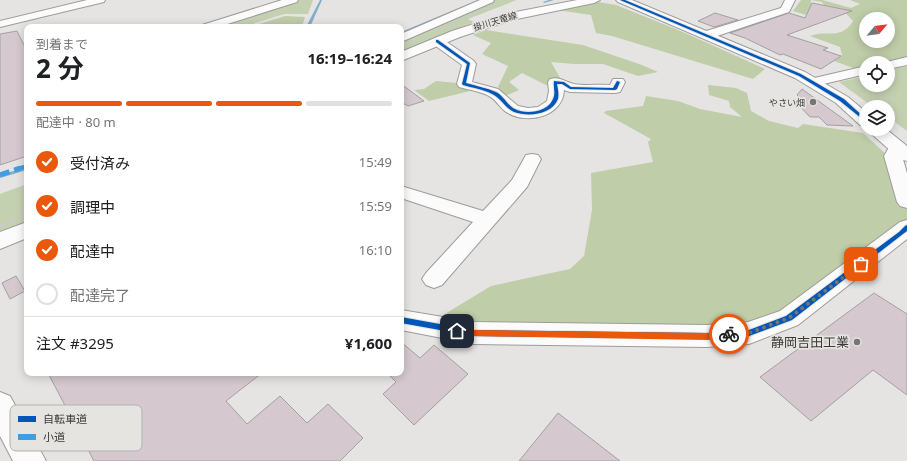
<!DOCTYPE html>
<html lang="ja">
<head>
<meta charset="utf-8">
<style>
	body { margin:0; font-family:"Noto Sans","Noto Sans JP",sans-serif; background:#f2f2f2; color:#202124; height:100vh; display:flex; flex-direction:column; font-size:15px; white-space:nowrap }
	* { box-sizing:border-box; margin:0 }
	p { font-size:13px; color:#757577 }
	.icon { flex:none; width:22px; height:22px; fill:none; stroke:currentColor; stroke-width:2; stroke-linecap:round; stroke-linejoin:round }
	.map { position:relative; flex:1; overflow:hidden }
	.details { position:absolute; left:24px; top:24px; width:380px; height:352px; display:flex; flex-direction:column; background:#fff; border-radius:8px; box-shadow:0 2px 10px #0003 }
	.details>* { flex:none }
	.needle { width:26px; rotate:61deg }
	.buttons { position:absolute; left:859px; top:12px; display:grid; gap:8px }
	.buttons a { display:grid; place-items:center; width:36px; height:36px; border-radius:50%; background:#fff; box-shadow:0 2px 10px #0003; font-size:20px }
	.pin { position:absolute; display:grid; place-items:center; width:34px; height:34px; color:#fff; margin:-17px; border-radius:8px; box-shadow:0 2px 6px #0006 }
	.courier { position:absolute; display:grid; place-items:center; width:40px; height:40px; margin:-20px; border:3px solid #ea580c; border-radius:50%; background:#fff; color:#222; box-shadow:0 1px 5px #0007 }
	.headline em { font-style:normal; font-weight:700 }
	.headline div { display:flex; flex-direction:column-reverse }
	.headline { display:flex; align-items:center; justify-content:space-between; height:68px; padding:0 12px }
	h1 { font-size:26px; font-weight:700; line-height:30px }
	.bar { display:grid; grid-template-columns:repeat(4,1fr); gap:6px 4px; align-content:center; height:48px; padding:0 12px }
	.bar i { height:5px; border-radius:3px; background:#e0e0e0 }
	.bar .selected { background:#ea580c }
	.bar p { grid-column:span 4 }
	.line { display:flex; align-items:center; gap:10px; padding:0 12px; border-top:1px solid #e0e0e0 }
	.line div { flex:1 }
	ol { padding:0 12px; list-style:none }
	li { display:flex; align-items:center; gap:12px; height:44px }
	li p { margin-inline-start:auto }
	li .icon { padding:4px; border-radius:50%; background:#ea580c; color:#fff; stroke-width:4 }
	li:last-child { color:#757577 }
	li i { width:22px; height:22px; border:2px solid #e0e0e0; border-radius:50% }
	.map>svg:first-child { display:block }
	.green { fill:#c4d1b1 }
	.forest { fill:#bfcda9; fill-rule:evenodd }
	.lines { fill:none; stroke-linecap:round; stroke-linejoin:round }
	.stream { fill:#82aecb; fill-rule:evenodd }
	.building { fill:#d5c8cf; stroke:#a2a1a1 }
	.minor-casing { stroke:#9e9c9b; stroke-width:2 }
	.tertiary-casing { stroke:#9e9c9b; stroke-width:2 }
	.primary-casing { stroke:#9e9c9b; stroke-width:2 }
	.minor { fill:#fbfbfb; fill-rule:evenodd }
	.tertiary { fill:#fbfbfb; fill-rule:evenodd }
	.primary { fill:#fbfbfb; fill-rule:evenodd }
	.rail-far1 { stroke:#cbcac9; stroke-width:1.5; stroke-dasharray:3 3; stroke-linecap:butt }
	.rail { stroke:#cbcac9; stroke-width:3; stroke-dasharray:5 5; stroke-linecap:butt }
	.quiet-far1 { stroke:#3f9ee2; stroke-width:4; stroke-dasharray:8 4; stroke-linecap:butt }
	.quiet { stroke:#3f9ee2; stroke-width:5; stroke-dasharray:10 5; stroke-linecap:butt }
	.cycleway-casing { stroke:#e6e4e1; stroke-width:2 }
	.cycleway { fill:#0057b8; fill-rule:evenodd }
	.route { fill:#ea580c }
	.done { stroke:#767674; stroke-width:4; stroke-dasharray:0 7.2 }
	.poi-dot { fill:#767674; stroke:#e6e4e1; stroke-width:1.5 }
	.labels { text-anchor:middle; dominant-baseline:central; stroke-width:3.5; stroke-linejoin:round; paint-order:stroke }
	.far-street-label { font-size:9px; fill:#3b3a39; stroke:#e6e4e1 }
	.far-poi-label { font-size:9px; fill:#3b3a39; stroke:#e6e4e1; text-anchor:end }
	.near-poi-label { font-size:13px; fill:#3b3a39; stroke:#e6e4e1; text-anchor:end }
	.key { fill:#e6e4e1; stroke:#b3b1af; stroke-width:1 }
	.key-label { font-size:11px; fill:#3b3a39 }
</style>
</head>
<body>
<div class="map">
<svg width="907" height="461" viewBox="0 0 907 461">
	<rect width="100%" height="100%" fill="#e5e4e2"/>
	<g class="green">
		<polygon points="297,0 313,0 308,14 284,14 243,27 236,27 226,23"/>
		<polygon points="493,0 517,0 468,19 474,22 401,52 401,40"/>
		<polygon points="907,66 907,131 888,117 888,107 873,107 839,82 866,76 866,85 888,85 888,70"/>
		<polygon points="27,184 27,223 0,235 0,194"/>
	</g>
	<g class="forest">
		<path d="M801 0H822L851 8 860 4 850 0H907V61L866 63V67L856 69 834 61 842 55 840 47 810 36C827 29 841 41 853 21L842 9 824 5 822 2 811 0V10L806 15 793 11ZM866 19H888V41H866Z"/>
		<polygon points="598,2 616,5 683,32 765,69 753,79 612,36 596,33 591,15 557,10"/>
		<polygon points="285,16 305,17 302,27 249,27"/>
		<polygon points="486,30 583,45 642,65 658,72 638,76 603,64 574,64 551,62 563,83 558,91 522,73 509,82 519,90 505,96 498,87 508,66 482,54 491,43 473,35"/>
		<polygon points="436,81 457,83 470,91 429,101 414,90 424,89"/>
		<polygon points="708,85 736,88 747,93 751,111 769,121 798,128 803,124 863,133 889,157 907,203 907,224 755,331 436,324 448,312 491,286 570,269 584,256 592,210 591,173 653,162 648,142 651,139 604,113 606,111 643,106 646,96 678,101 700,109 742,117 730,107 729,101 709,95"/>
	</g>
	<g class="lines">
		<g class="stream">
			<polygon points="320,0 322,0 310,27 306,27"/>
			<polygon points="478,0 481,0 401,34 401,32"/>
			<polygon points="549,0 554,0 544,3 543,2"/>
			<polygon points="27,167 27,170 0,178 0,175"/>
		</g>
	</g>
	<g class="building">
		<polygon points="812,3 852,11 787,35 828,48 823,50 841,56 821,69 783,54 780,55 745,38 730,33 789,13 805,18"/>
		<polygon points="715,13 738,20 714,27 698,21"/>
		<polygon points="17,31 27,51 27,156 0,165 0,34"/>
		<polygon points="401,84 424,101 408,106 401,102"/>
		<polygon points="802,89 853,126 827,125 819,117 810,117 794,100 801,99 797,95"/>
		<polygon points="16,276 25,291 10,299 2,283"/>
		<polygon points="874,293 907,314 907,395 873,370 811,421 760,377"/>
		<polygon points="401,342 420,358 434,345 468,374 414,425 383,394 396,382 387,373 401,373"/>
		<polygon points="48,373 262,373 226,401 247,424 280,396 307,423 328,404 363,438 340,461 94,461"/>
		<polygon points="558,413 620,461 519,461"/>
	</g>
	<g class="lines">
		<defs>
			<g id="minor">
				<polygon points="87,0 105,0 104,2 0,27 0,21"/>
				<polygon points="282,0 298,0 297,2 218,27 200,27 202,25"/>
				<polygon points="480,0 494,0 493,2 401,42 401,34"/>
				<polygon points="785,0 795,0 789,12 711,38 707,39 701,35 703,32 781,8"/>
				<path d="M437 37 441 38 474 61 476 64 472 82 498 89 518 106 528 108 538 107 547 101 549 91 548 82 550 79C560 76 565 82 574 84 585 86 599 84 610 85L613 79H623L625 82 620 92 615 93 570 92 564 90C563 116 528 125 508 113 500 109 497 100 489 96 480 91 469 90 459 87L457 84 462 65 433 44 431 41Z"/>
				<polygon points="907,57 907,65 888,69 888,63 883,63"/>
				<polygon points="866,66 866,74 815,86 810,85 808,82 810,79"/>
				<polygon points="897,143 903,144 906,148 902,156 907,173 907,208 900,206 897,202 884,156 891,144"/>
				<polygon points="532,154 538,155 541,159 527,187 442,285 434,288 426,285 422,279 426,273 473,222 401,198 401,186 483,211 512,180 526,155"/>
				<polygon points="907,220 907,239 798,325 749,344 707,347 473,344 401,330 401,310 473,322 707,325 748,322 780,311 900,222"/>
				<polygon points="0,392 10,396 46,461 13,461 0,436"/>
			</g>
			<g id="tertiary">
				<polygon points="616,0 632,0 805,72 848,97 866,112 866,126 860,125 836,103 795,78 618,2"/>
				<polygon points="866,129 886,129 907,146 907,161 900,159"/>
			</g>
			<g id="primary">
				<polygon points="577,0 600,0 594,3 512,20 460,37 401,61 401,52 452,31 505,14"/>
				<polygon points="27,222 27,238 0,249 0,232"/>
			</g>
		</defs>
		<use href="#minor" class="minor-casing"/>
		<use href="#tertiary" class="tertiary-casing"/>
		<use href="#primary" class="primary-casing"/>
		<use href="#minor" class="minor"/>
		<use href="#tertiary" class="tertiary"/>
		<use href="#primary" class="primary"/>
		<polyline class="rail-far1" points="401,47 505,0"/>
		<polyline class="rail" points="0,226 27,214"/>
		<polyline class="quiet-far1" points="17,169 27,166"/>
		<polyline class="quiet" points="0,175 20,168"/>
		<defs>
			<g id="cycleway">
				<polygon points="620,0 625,0 801,74 844,99 866,119 866,122 840,101 799,76"/>
				<path d="M436 40H438L470 63 466 83C476 86 487 88 496 92 504 96 507 105 515 109 526 115 548 112 553 99 556 93 553 87 554 81L564 82 571 87 613 88 617 81 620 82 617 89 615 90 570 89 562 84H557C558 89 559 94 558 99 552 115 528 117 514 112 505 108 501 98 492 94 483 89 472 88 463 85L462 84 467 64 436 42Z"/>
				<polygon points="907,225 907,231 903,234 792,320 749,336 707,339 473,336 401,323 401,317 473,330 707,333 749,330 786,316 899,232 905,226"/>
			</g>
		</defs>
		<use href="#cycleway" class="cycleway-casing"/>
		<use href="#cycleway" class="cycleway"/>
	</g>
	<polygon class="route" points="457,327 473,330 707,333 729,331 733,334 729,338 707,340 473,336 455,333 453,331"/>
	<g class="lines">
		<polyline class="done" points="729,334 749,333 789,318 861,264"/>
	</g>
	<g class="poi-dot">
		<circle cx="813" cy="102" r="4"/>
		<circle cx="857" cy="342" r="4"/>
	</g>
	<g class="labels">
		<g class="far-street-label">
			<text transform="translate(495 21) rotate(-17)">掛川天竜線</text>
		</g>
		<g class="far-poi-label">
			<text x="805" y="102">やさい畑</text>
		</g>
		<g class="near-poi-label">
			<text x="849" y="342">静岡吉田工業</text>
		</g>
	</g>
	<rect x="10" y="405" width="132" height="46" rx="6" class="key"/>
	<rect x="18" y="416" width="18" height="6" fill="#0057b8"/>
	<rect x="18" y="434" width="18" height="6" fill="#3f9ee2"/>
	<g class="key-label">
		<text x="43" y="423">自転車道</text>
		<text x="43" y="441">小道</text>
	</g>
</svg>
<div class="buttons">
<a><svg class="needle" viewBox="-14 -14 28 28"><path d="M0-13l5 13h-10z" fill="#e53935"/><path d="M0 13l5-13h-10z" fill="#757577"/></svg></a>
<a><svg class="icon" aria-label="locate" viewBox="0 0 24 24"><circle cx="12" cy="12" r="6"/><path d="M12 2v4M12 18v4M2 12h4M18 12h4"/></svg></a>
<a><svg class="icon" aria-label="layers" viewBox="0 0 24 24"><path d="M12 4l9 5-9 5-9-5zM3 14l9 5 9-5"/></svg></a>
</div>
<div class="pin" style="left:861px;top:264px;background:#ea580c"><svg class="icon" aria-label="bag" viewBox="0 0 24 24"><path d="M5 8h14l-1 12H6zM9 8a3 3 0 0 1 6 0"/></svg></div>
<div class="pin" style="left:457px;top:331px;background:#1f2937"><svg class="icon" aria-label="home" viewBox="0 0 24 24"><path d="M3 11l9-7 9 7M6 9v11h12V9"/></svg></div>
<div class="courier" style="left:729px;top:334px"><svg class="icon" aria-label="bike" viewBox="0 0 24 24"><circle cx="6" cy="16" r="4"/><circle cx="18" cy="16" r="4"/><path d="M6 16l4-8h5l3 8M10 8l3 8H6M13 5h3"/></svg></div>
<section class="details">
<div class="headline"><div><h1>2 分</h1><p>到着まで</p></div><em>16:19–16:24</em></div>
<div class="bar"><i class="selected"></i><i class="selected"></i><i class="selected"></i><i></i><p>配達中 · 80 m</p></div>
<ol>
<li><svg class="icon" aria-label="check" viewBox="0 0 24 24"><path d="M5 12l5 5 9-10"/></svg>受付済み<p>15:49</p></li>
<li><svg class="icon" aria-label="check" viewBox="0 0 24 24"><path d="M5 12l5 5 9-10"/></svg>調理中<p>15:59</p></li>
<li><svg class="icon" aria-label="check" viewBox="0 0 24 24"><path d="M5 12l5 5 9-10"/></svg>配達中<p>16:10</p></li>
<li><i></i>配達完了</li>
</ol>
<div class="line" style="height:52px"><div>注文 #3295</div><b>¥1,600</b></div>
</section>
</div>
</body>
</html>
